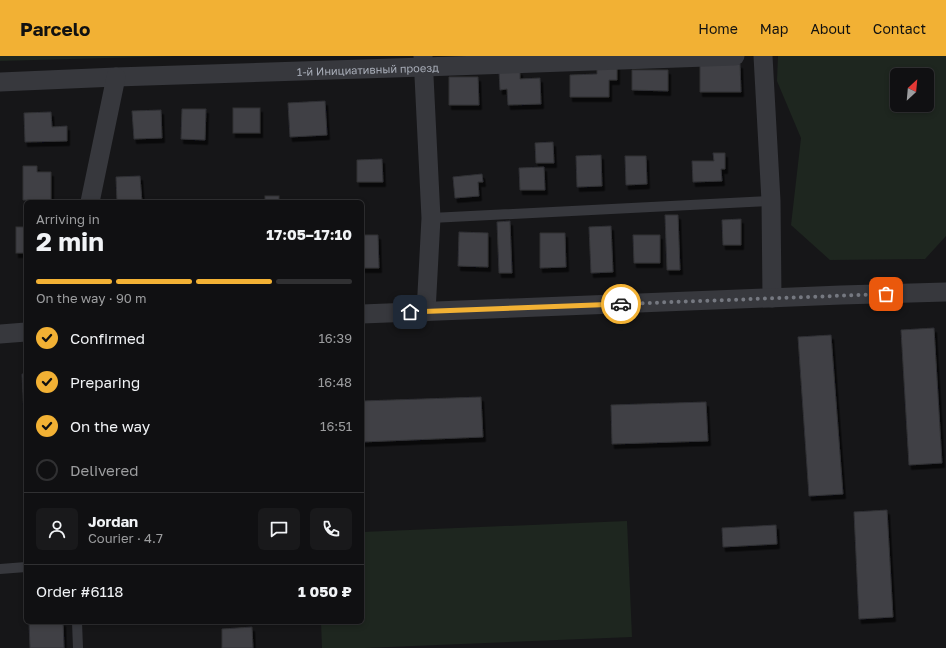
<!DOCTYPE html>
<html lang="en">
<head>
<meta charset="utf-8">
<style>
	body { margin:0; font-family:"Golos Text",sans-serif; background:#19191b; color:#f1f3f6; height:100vh; display:flex; flex-direction:column; font-size:15px; white-space:nowrap }
	* { box-sizing:border-box; margin:0 }
	p { font-size:13px; color:#9c9d9f }
	.icon { flex:none; width:22px; height:22px; fill:none; stroke:currentColor; stroke-width:2; stroke-linecap:round; stroke-linejoin:round }
	.map { position:relative; flex:1; overflow:hidden }
	.drawer { position:absolute; left:24px; top:144px; width:340px; height:424px; display:flex; flex-direction:column; background:#101012; border-radius:6px; box-shadow:0 2px 6px #0003,0 0 0 1px #303032 }
	.drawer>* { flex:none }
	.needle { width:26px; rotate:26deg }
	.fabs { position:absolute; left:890px; top:12px; display:grid; gap:8px }
	.fabs a { display:grid; place-items:center; width:44px; height:44px; border-radius:6px; background:#101012; box-shadow:0 2px 6px #0003,0 0 0 1px #303032; font-size:20px }
	.pin { position:absolute; display:grid; place-items:center; width:34px; height:34px; color:#fff; margin:-17px; border-radius:8px; box-shadow:0 2px 6px #0006 }
	.courier { position:absolute; display:grid; place-items:center; width:40px; height:40px; margin:-20px; border:3px solid #f2b134; border-radius:50%; background:#fff; color:#222; box-shadow:0 1px 5px #0007 }
	.overview em { font-style:normal; font-weight:700 }
	.overview div { display:flex; flex-direction:column-reverse }
	.overview { display:flex; align-items:center; justify-content:space-between; height:68px; padding:0 12px }
	h1 { font-size:26px; font-weight:700; line-height:30px }
	.bar { display:grid; grid-template-columns:repeat(4,1fr); gap:6px 4px; align-content:center; height:48px; padding:0 12px }
	.bar i { height:5px; border-radius:3px; background:#303032 }
	.bar .on { background:#f2b134 }
	.bar p { grid-column:span 4 }
	.line { display:flex; align-items:center; gap:10px; padding:0 12px; border-top:1px solid #303032 }
	.line div { flex:1 }
	.round { display:grid; place-items:center; flex:none; width:42px; height:42px; border-radius:6px; background:#19191b }
	ol { padding:0 12px; list-style:none }
	li { display:flex; align-items:center; gap:12px; height:44px }
	li p { margin-inline-start:auto }
	li .icon { padding:4px; border-radius:50%; background:#f2b134; color:#111; stroke-width:4 }
	li:last-child { color:#9c9d9f }
	li i { width:22px; height:22px; border:2px solid #303032; border-radius:50% }
	header { display:flex; align-items:center; gap:24px; box-sizing:border-box; height:56px; padding:0 20px; background:#f2b134; color:#111 }
	header strong { font-size:19px }
	nav { display:flex; gap:22px; margin-inline-start:auto; font-size:14px }
	.map>svg:first-child { display:block }
	.green { fill:#1e261f; fill-rule:evenodd }
	.building { fill:#404145; stroke:#303034; filter:url(#shadow) }
	.lines { fill:none; stroke-linecap:round; stroke-linejoin:round }
	.lane { stroke:#37383d; stroke-width:10 }
	.street { stroke:#37383d; stroke-width:19 }
	.done { stroke:#757880; stroke-width:4; stroke-dasharray:0 7.2 }
	.route { stroke:#f2b134; stroke-width:5 }
	.labels { text-anchor:middle; dominant-baseline:central; stroke-width:4; stroke-linejoin:round; paint-order:stroke }
	.street-label { font-size:11px; fill:#a8adb8; stroke:#111113 }
</style>
</head>
<body>
<header>
<strong>Parcelo</strong>
<nav><a>Home</a><a>Map</a><a>About</a><a>Contact</a></nav>
</header>
<div class="map">
<svg width="946" height="592" viewBox="0 0 946 592">
	<defs>
		<filter id="shadow"><feDropShadow dx="2.5" dy="4.5" stdDeviation="0" flood-color="#0009"/></filter>
	</defs>
	<rect width="100%" height="100%" fill="#161618"/>
	<g class="green">
		<polygon points="0,0 178,0 0,5"/>
		<path d="M778 0H946V180L925 203 830 204 791 169 801 82 777 25ZM897 19H927V49H897Z"/>
		<polygon points="627,465 632,581 365,592 322,592 321,566 362,566 362,476"/>
	</g>
	<g class="building">
		<polygon points="740,8 741,36 700,36 700,9"/>
		<polygon points="617,9 617,24 609,24 609,41 570,41 570,19 597,18 597,10"/>
		<polygon points="632,14 668,14 668,35 632,34"/>
		<polygon points="499,15 520,15 520,23 540,22 541,48 508,49 507,33 500,34"/>
		<polygon points="449,21 478,21 479,49 449,49"/>
		<polygon points="325,45 327,79 290,81 288,47"/>
		<rect x="233" y="52" width="27" height="25"/>
		<polygon points="182,53 206,53 205,84 181,83"/>
		<polygon points="161,54 162,82 134,83 132,55"/>
		<polygon points="51,56 52,71 67,70 67,85 25,86 24,57"/>
		<polygon points="553,86 554,107 536,107 535,87"/>
		<polygon points="713,97 725,97 725,113 721,113 722,125 693,126 692,105 714,105"/>
		<polygon points="601,99 602,130 577,131 576,100"/>
		<polygon points="625,100 646,100 647,128 626,129"/>
		<polygon points="382,103 383,126 357,126 357,104"/>
		<polygon points="23,110 37,110 37,116 51,116 51,145 23,144"/>
		<polygon points="544,111 545,134 520,134 519,112"/>
		<polygon points="482,118 483,126 478,126 479,140 455,142 453,121"/>
		<polygon points="140,120 142,146 117,146 116,121"/>
		<rect x="265" y="140" width="14" height="6"/>
		<polygon points="665,159 678,159 680,214 667,214"/>
		<polygon points="741,163 741,189 723,189 722,164"/>
		<polygon points="510,165 512,217 499,217 497,166"/>
		<polygon points="611,170 613,216 591,217 589,171"/>
		<rect x="16" y="171" width="10" height="26"/>
		<polygon points="459,176 488,177 488,211 458,210"/>
		<polygon points="540,177 565,177 566,211 540,212"/>
		<polygon points="362,179 378,179 379,212 362,212"/>
		<polygon points="633,179 660,179 660,207 634,207"/>
		<polygon points="934,272 942,407 909,409 901,274"/>
		<polygon points="831,279 843,438 809,440 798,281"/>
		<polygon points="22,318 26,318 26,401"/>
		<polygon points="481,341 483,381 362,386 362,345"/>
		<polygon points="706,346 708,385 612,388 611,349"/>
		<polygon points="887,454 893,561 859,563 854,456"/>
		<polygon points="776,469 777,488 723,491 722,472"/>
		<polygon points="29,566 63,566 64,592 30,592"/>
		<polygon points="252,571 253,592 222,592 222,573"/>
	</g>
	<g class="lines">
		<g class="lane">
			<polyline points="431,162 771,145"/>
			<polyline points="0,513 26,511"/>
			<polyline points="77,566 78,592"/>
		</g>
		<g class="street">
			<polyline points="423,0 431,162 426,256"/>
			<polyline points="763,0 771,145 772,242"/>
			<path id="s1" d="M0 26 116 21 424 11 735 0"/>
			<polyline points="90,146 116,21"/>
			<polyline points="362,258 841,239 946,236"/>
			<polyline points="0,278 26,276"/>
		</g>
	</g>
	<g class="lines">
		<polyline class="done" points="621,248 886,238"/>
		<polyline class="route" points="410,256 621,248"/>
	</g>
	<g class="labels">
		<g class="street-label">
			<text stroke="none"><textPath href="#s1" startOffset="368">1-й Инициативный проезд</textPath></text>
		</g>
	</g>
</svg>
<div class="fabs">
<a><svg class="needle" viewBox="-14 -14 28 28"><path d="M0-13l5 13h-10z" fill="#e53935"/><path d="M0 13l5-13h-10z" fill="#9c9d9f"/></svg></a>
</div>
<div class="pin" style="left:886px;top:238px;background:#ea580c"><svg class="icon" aria-label="bag" viewBox="0 0 24 24"><path d="M5 8h14l-1 12H6zM9 8a3 3 0 0 1 6 0"/></svg></div>
<div class="pin" style="left:410px;top:256px;background:#1f2937"><svg class="icon" aria-label="home" viewBox="0 0 24 24"><path d="M3 11l9-7 9 7M6 9v11h12V9"/></svg></div>
<div class="courier" style="left:621px;top:248px"><svg class="icon" aria-label="car" viewBox="0 0 24 24"><path d="M5 17H2v-5l4-1 3-4h7l3 4 3 1v5h-3M9 17h6M6 11h13"/><circle cx="7" cy="17" r="2"/><circle cx="17" cy="17" r="2"/></svg></div>
<section class="drawer">
<div class="overview"><div><h1>2 min</h1><p>Arriving in</p></div><em>17:05–17:10</em></div>
<div class="bar"><i class="on"></i><i class="on"></i><i class="on"></i><i></i><p>On the way · 90 m</p></div>
<ol>
<li><svg class="icon" aria-label="check" viewBox="0 0 24 24"><path d="M5 12l5 5 9-10"/></svg>Confirmed<p>16:39</p></li>
<li><svg class="icon" aria-label="check" viewBox="0 0 24 24"><path d="M5 12l5 5 9-10"/></svg>Preparing<p>16:48</p></li>
<li><svg class="icon" aria-label="check" viewBox="0 0 24 24"><path d="M5 12l5 5 9-10"/></svg>On the way<p>16:51</p></li>
<li><i></i>Delivered</li>
</ol>
<div class="line" style="height:72px"><a class="round"><svg class="icon" aria-label="person" viewBox="0 0 24 24"><circle cx="12" cy="8" r="4"/><path d="M4 21q1-7 8-7t8 7"/></svg></a><div><b>Jordan</b><p>Courier · 4.7</p></div><a class="round"><svg class="icon" aria-label="chat" viewBox="0 0 24 24"><path d="M4 5h16v11H9l-5 4z"/></svg></a><a class="round"><svg class="icon" aria-label="phone" viewBox="0 0 24 24"><path d="M5 4h4l2 5-3 2q2 4 5 5l2-3 5 2v4C11 20 4 13 5 4z"/></svg></a></div>
<div class="line" style="height:52px"><div>Order #6118</div><b>1 050 ₽</b></div>
</section>
</div>
</body>
</html>
